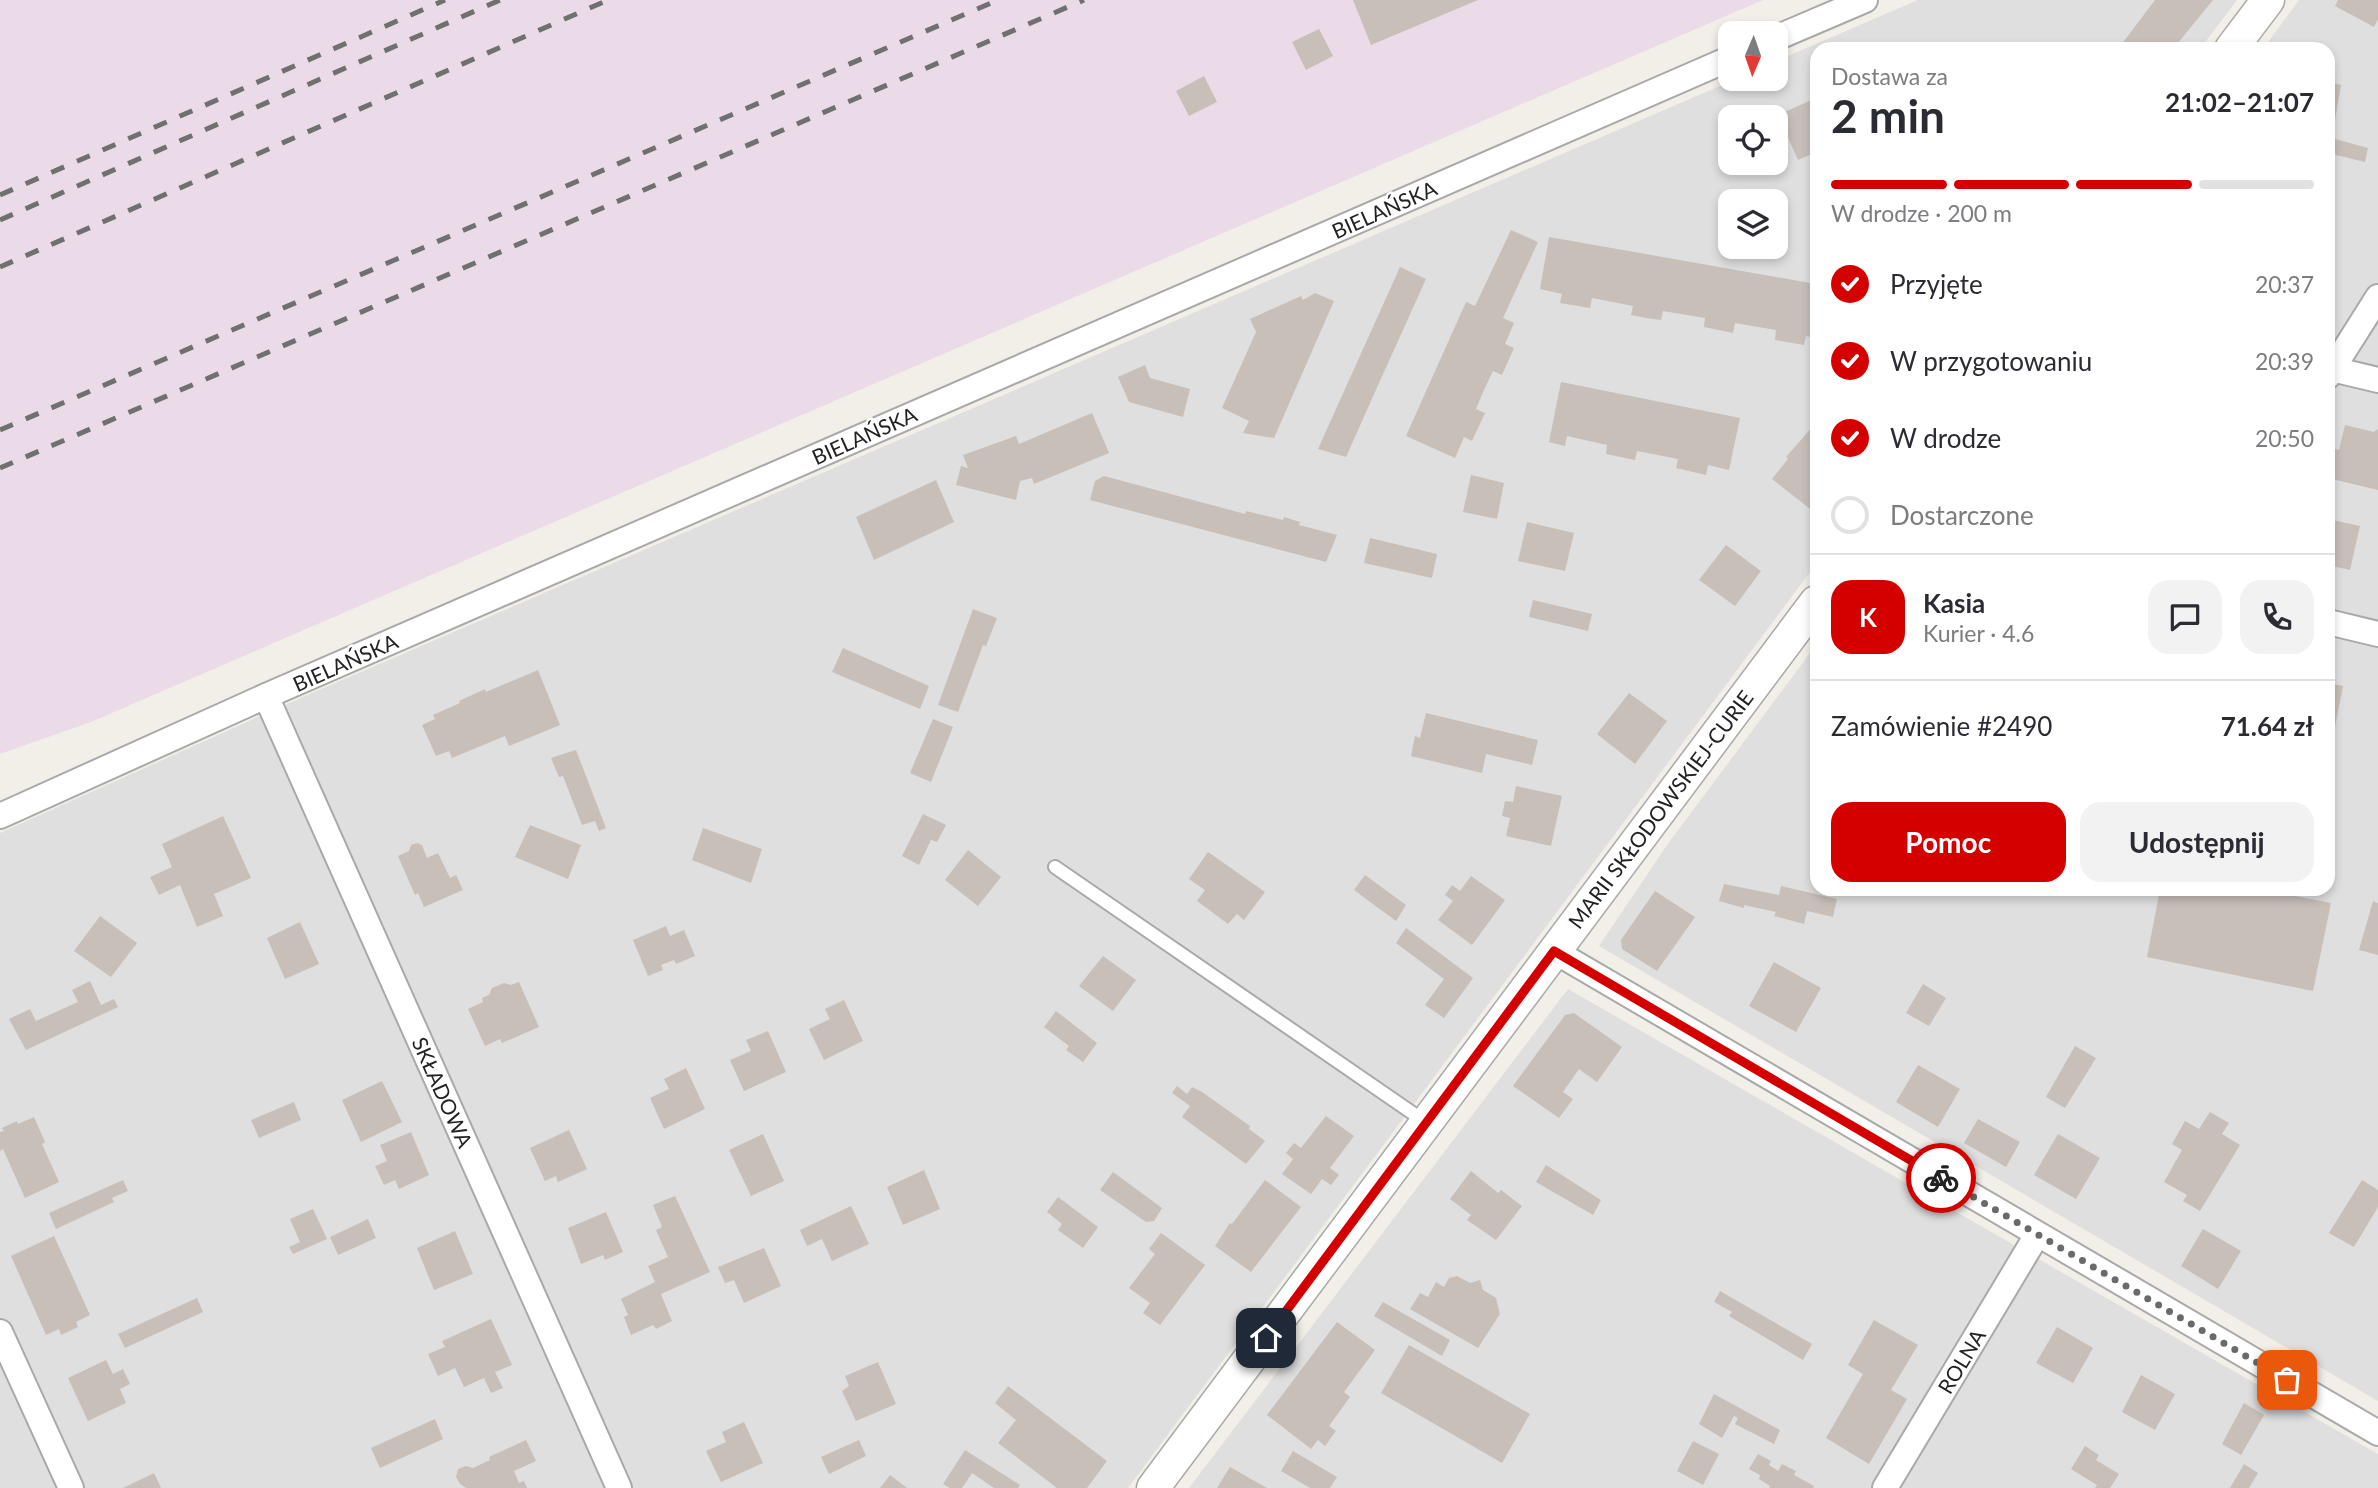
<!DOCTYPE html>
<html lang="pl">
<head>
<meta charset="utf-8">
<style>
	body { margin:0; font-family:Lato,sans-serif; background:#f2f2f3; color:#2b2b33; height:100vh; display:flex; flex-direction:column; font-size:26px; white-space:nowrap }
	* { box-sizing:border-box; margin:0 }
	p { font-size:23px; color:#7c7c81 }
	.icon { flex:none; width:38px; height:38px; fill:none; stroke:currentColor; stroke-width:2; stroke-linecap:round; stroke-linejoin:round }
	.map { position:relative; flex:1; overflow:hidden }
	.sheet { position:absolute; left:1810px; top:42px; width:525px; height:854px; display:flex; flex-direction:column; background:#fff; border-radius:21px; box-shadow:0 4px 10px #0003 }
	.sheet>* { flex:none }
	.needle { width:46px; rotate:182deg }
	.tools { position:absolute; left:1718px; top:21px; display:grid; gap:14px }
	.tools a { display:grid; place-items:center; width:70px; height:70px; border-radius:14px; background:#fff; box-shadow:0 4px 10px #0003; font-size:35px }
	.pin { position:absolute; display:grid; place-items:center; width:60px; height:60px; color:#fff; margin:-30px; border-radius:14px; box-shadow:0 4px 10px #0006 }
	.courier { position:absolute; display:grid; place-items:center; width:70px; height:70px; margin:-35px; border:5px solid #d40000; border-radius:50%; background:#fff; color:#222; box-shadow:0 2px 9px #0007 }
	.summary em { font-style:normal; font-weight:700 }
	.summary div { display:flex; flex-direction:column-reverse }
	.summary { display:flex; align-items:center; justify-content:space-between; height:119px; padding:0 21px }
	h1 { font-size:46px; font-weight:700; line-height:52px }
	.bar { display:grid; grid-template-columns:repeat(4,1fr); gap:10px 7px; align-content:center; height:84px; padding:0 21px }
	.bar i { height:9px; border-radius:5px; background:#e1e1e2 }
	.bar .current { background:#d40000 }
	.bar p { grid-column:span 4 }
	.line { display:flex; align-items:center; gap:18px; padding:0 21px; border-top:2px solid #e1e1e2 }
	.line div { flex:1 }
	.round { display:grid; place-items:center; flex:none; width:74px; height:74px; border-radius:21px; background:#f2f2f3 }
	ol { padding:0 21px; list-style:none }
	li { display:flex; align-items:center; gap:21px; height:77px }
	li p { margin-inline-start:auto }
	li .icon { padding:7px; border-radius:50%; background:#d40000; color:#fff; stroke-width:4 }
	li:last-child { color:#7c7c81 }
	li i { width:38px; height:38px; border:4px solid #e1e1e2; border-radius:50% }
	.cta { display:flex; gap:14px; margin-top:auto; padding:14px 21px }
	.cta a { flex:1; height:80px; border-radius:21px; background:#d40000; color:#fff; font-size:28px; font-weight:700; line-height:80px; text-align:center }
	.cta a+a { background:#f2f2f3; color:#2b2b33 }
	.map>svg:first-child { display:block }
	.residential { fill:#e0dfdf; fill-rule:evenodd }
	.industrial { fill:#ebdbe8 }
	.building { fill:#c7bfb8 }
	.lines { fill:none; stroke-linecap:round; stroke-linejoin:round }
	.service-casing { stroke:#a9a9a9; stroke-width:16 }
	.minor-casing { stroke:#a9a9a9; stroke-width:28 }
	.tertiary-casing { stroke:#a9a9a9; stroke-width:35 }
	.service { stroke:#fff; stroke-width:12 }
	.minor { stroke:#fff; stroke-width:24 }
	.tertiary { stroke:#fff; stroke-width:32 }
	.rail { stroke:#707070; stroke-width:5; stroke-dasharray:14 14; stroke-linecap:butt }
	.done { stroke:#6b6a68; stroke-width:7; stroke-dasharray:0 12.6 }
	.route { stroke:#d40000; stroke-width:9 }
	.labels { text-anchor:middle; dominant-baseline:central; stroke-width:5; stroke-linejoin:round; paint-order:stroke }
	.street-label { font-size:21px; fill:#222; stroke:#fff }
</style>
</head>
<body>
<div class="map">
<svg width="2378" height="1488" viewBox="0 0 2378 1488">
	<rect width="100%" height="100%" fill="#f2efe9"/>
	<g class="residential">
		<path d="M1918 0H2237L2200 49H1816V564L1128 1488H0V833L296 700 1736 79H1776V61ZM1731 117H1776V163H1731ZM1731 201H1776V247H1731Z"/>
		<polygon points="2299,0 2378,0 2378,1401 1599,946 1667,845 1816,645 1816,889 2328,889 2328,49 2263,49"/>
		<polygon points="1568,989 2378,1454 2378,1488 1189,1488"/>
	</g>
	<polygon class="industrial" points="0,0 1763,0 91,722 0,754"/>
	<g class="building">
		<polygon points="1353,0 1478,0 1371,45"/>
		<polygon points="2155,0 2213,0 2173,49 2118,49"/>
		<polygon points="2338,0 2378,0 2378,19 2374,27 2335,6"/>
		<polygon points="1319,29 1333,56 1306,70 1292,42"/>
		<polygon points="1204,76 1217,102 1189,116 1176,91"/>
		<polygon points="2328,82 2341,85 2335,120 2328,118"/>
		<polygon points="1816,98 1816,152 1798,160 1778,115"/>
		<polygon points="2328,137 2368,148 2365,162 2328,153"/>
		<polygon points="1511,230 1538,242 1503,318 1514,323 1505,344 1514,348 1502,375 1493,371 1484,390 1476,409 1485,413 1472,441 1464,437 1455,458 1406,436 1466,302 1475,306"/>
		<polygon points="1549,237 1816,284 1816,338 1806,336 1804,345 1775,340 1776,330 1735,323 1733,333 1704,327 1705,318 1663,311 1661,320 1646,318 1631,315 1633,306 1592,298 1590,308 1560,303 1562,294 1540,289"/>
		<polygon points="1400,267 1426,279 1379,383 1346,457 1318,449"/>
		<polygon points="1315,293 1334,301 1274,438 1243,433 1249,421 1222,408 1256,332 1250,319 1301,296 1303,300"/>
		<polygon points="1145,365 1150,378 1190,389 1183,417 1129,402 1118,377"/>
		<polygon points="1561,382 1740,418 1729,470 1708,465 1706,475 1676,468 1678,459 1637,451 1635,460 1606,454 1607,445 1567,436 1565,446 1549,442"/>
		<polygon points="1092,413 1109,453 1034,484 1032,478 1020,481 1016,500 956,485 961,466 968,468 963,455 1016,436 1019,444"/>
		<polygon points="1816,417 1816,508 1814,512 1772,479 1788,459 1786,457 1814,425 1812,423"/>
		<polygon points="2345,425 2374,432 2378,429 2378,490 2328,478 2328,447 2339,450"/>
		<polygon points="1471,475 1504,483 1497,519 1463,512"/>
		<polygon points="1104,476 1245,514 1246,511 1283,520 1284,517 1300,522 1299,525 1337,535 1326,562 1090,500 1095,481"/>
		<polygon points="936,480 954,522 874,560 856,517"/>
		<polygon points="2328,519 2360,526 2350,570 2328,565"/>
		<polygon points="1527,522 1574,533 1565,571 1518,561"/>
		<polygon points="1370,538 1437,554 1432,578 1364,563"/>
		<polygon points="1726,545 1761,571 1735,606 1699,580"/>
		<polygon points="1533,600 1592,614 1588,631 1529,617"/>
		<polygon points="973,609 997,618 986,646 983,645 958,712 938,705"/>
		<polygon points="843,648 929,686 920,709 832,672"/>
		<polygon points="538,670 560,725 509,746 505,736 452,758 449,751 436,756 422,725 435,719 433,715 460,703 459,701 485,689 486,692"/>
		<polygon points="2328,683 2343,686 2334,732 2328,731"/>
		<polygon points="1629,693 1667,721 1635,764 1597,734"/>
		<polygon points="1426,713 1538,740 1532,765 1486,754 1482,773 1411,756 1415,736 1420,738"/>
		<polygon points="933,719 953,727 931,782 910,773"/>
		<polygon points="576,750 606,828 599,831 595,821 582,825 563,776 559,777 551,758"/>
		<polygon points="1516,786 1562,796 1551,846 1506,836 1510,818 1502,816 1505,801 1513,802"/>
		<polygon points="923,814 946,825 937,842 931,840 919,865 902,856"/>
		<polygon points="223,816 251,878 214,894 223,916 197,927 180,885 159,895 150,877 172,867 162,844"/>
		<polygon points="530,825 581,845 568,879 515,857"/>
		<polygon points="703,828 762,849 751,883 692,860"/>
		<polygon points="417,843 422,845 427,858 438,853 450,878 456,875 463,890 424,907 418,893 415,895 398,856 409,851 411,845"/>
		<polygon points="968,850 1001,877 978,906 945,880"/>
		<polygon points="1208,852 1265,892 1244,920 1237,914 1228,924 1197,901 1205,890 1189,879"/>
		<polygon points="1365,875 1406,905 1396,921 1354,890"/>
		<polygon points="1471,876 1505,900 1472,945 1438,920 1453,901 1445,895 1452,885 1460,891"/>
		<polygon points="1724,884 1779,895 1781,886 1837,899 1833,917 1807,911 1804,924 1774,916 1776,912 1744,905 1744,908 1719,901"/>
		<polygon points="2160,889 2259,889 2331,903 2313,991 2147,957"/>
		<polygon points="1655,891 1695,917 1657,971 1622,949 1621,940"/>
		<polygon points="2373,901 2378,903 2378,955 2359,950"/>
		<polygon points="100,916 137,943 111,977 74,951"/>
		<polygon points="300,922 319,964 285,979 267,938"/>
		<polygon points="666,926 670,936 684,930 695,956 676,964 674,960 661,965 663,970 648,976 633,940"/>
		<polygon points="1406,928 1473,978 1444,1018 1425,1005 1444,979 1396,943"/>
		<polygon points="1103,956 1136,980 1113,1011 1079,986"/>
		<polygon points="1774,962 1821,988 1796,1032 1749,1006"/>
		<polygon points="90,981 101,1005 114,999 118,1007 26,1050 9,1019 30,1009 36,1021 69,1006 78,1002 72,990"/>
		<polygon points="519,982 539,1027 502,1043 500,1039 485,1046 468,1009 483,1002 482,998 489,995 492,988 504,983 511,985"/>
		<polygon points="1923,984 1946,998 1929,1026 1906,1013"/>
		<polygon points="844,1000 863,1041 824,1060 809,1029 830,1019 825,1009"/>
		<polygon points="1056,1011 1097,1043 1083,1062 1066,1050 1069,1046 1044,1027"/>
		<polygon points="1574,1013 1622,1047 1597,1082 1579,1069 1563,1092 1573,1099 1559,1118 1513,1086 1565,1015"/>
		<polygon points="768,1031 786,1072 744,1091 730,1060 751,1051 746,1040"/>
		<polygon points="2075,1046 2096,1058 2065,1108 2046,1097"/>
		<polygon points="1918,1065 1960,1089 1938,1127 1896,1102"/>
		<polygon points="686,1068 705,1109 664,1129 650,1098 669,1089 664,1079"/>
		<polygon points="382,1081 402,1122 361,1142 342,1100"/>
		<polygon points="1177,1086 1187,1094 1192,1087 1202,1092 1250,1126 1249,1129 1265,1141 1246,1164 1182,1117 1190,1106 1172,1093"/>
		<polygon points="294,1102 301,1120 259,1138 251,1120"/>
		<polygon points="2210,1112 2229,1123 2222,1134 2240,1145 2200,1211 2183,1201 2187,1195 2164,1182 2182,1150 2172,1144 2185,1121 2199,1129"/>
		<polygon points="1326,1116 1354,1136 1330,1168 1339,1175 1331,1185 1322,1179 1311,1194 1282,1174 1293,1159 1286,1153 1294,1143 1301,1148"/>
		<polygon points="34,1117 45,1142 42,1144 59,1182 25,1198 3,1149 0,1151 0,1132 4,1131 2,1128 17,1121 18,1124"/>
		<polygon points="1978,1119 2020,1142 2006,1167 1964,1143"/>
		<polygon points="569,1130 587,1169 558,1182 556,1176 545,1181 530,1148"/>
		<polygon points="411,1132 429,1175 399,1189 395,1180 384,1185 375,1166 387,1161 380,1145"/>
		<polygon points="763,1134 784,1181 751,1196 729,1150"/>
		<polygon points="2058,1134 2100,1158 2076,1199 2034,1175"/>
		<polygon points="1546,1165 1601,1200 1593,1215 1536,1182"/>
		<polygon points="924,1170 940,1209 903,1225 887,1187"/>
		<polygon points="1471,1171 1498,1193 1501,1190 1522,1206 1496,1240 1467,1220 1471,1215 1450,1199"/>
		<polygon points="1113,1172 1162,1208 1154,1221 1146,1222 1100,1190"/>
		<polygon points="123,1180 128,1191 112,1198 114,1202 56,1229 49,1213"/>
		<polygon points="1265,1180 1301,1207 1251,1272 1215,1246 1230,1223 1232,1224"/>
		<polygon points="2362,1180 2378,1190 2378,1207 2354,1247 2329,1233"/>
		<polygon points="675,1196 710,1272 661,1294 672,1321 656,1329 653,1325 631,1335 624,1317 628,1315 621,1299 655,1282 648,1266 668,1257 656,1230 662,1227 653,1205"/>
		<polygon points="1058,1197 1098,1227 1083,1248 1058,1230 1062,1224 1047,1212"/>
		<polygon points="851,1206 869,1244 832,1261 822,1239 807,1246 800,1230"/>
		<polygon points="313,1209 327,1239 293,1254 289,1247 300,1242 290,1219"/>
		<polygon points="606,1212 623,1252 605,1260 603,1255 581,1264 568,1228"/>
		<polygon points="368,1219 376,1238 338,1255 330,1237"/>
		<polygon points="2203,1229 2241,1251 2218,1289 2181,1266"/>
		<polygon points="455,1231 473,1274 434,1290 417,1248"/>
		<polygon points="1161,1233 1205,1265 1160,1325 1143,1313 1150,1303 1129,1288 1155,1254 1149,1249"/>
		<polygon points="54,1236 90,1315 76,1322 78,1327 61,1335 59,1329 46,1335 11,1256"/>
		<polygon points="764,1248 781,1286 744,1303 734,1280 725,1283 718,1267"/>
		<polygon points="1457,1276 1470,1283 1480,1280 1483,1290 1496,1298 1500,1314 1478,1348 1410,1309 1420,1293 1428,1297 1436,1282 1444,1287 1449,1278"/>
		<polygon points="1720,1291 1812,1344 1803,1360 1729,1316 1732,1312 1714,1302"/>
		<polygon points="197,1298 203,1312 125,1348 118,1334"/>
		<polygon points="1383,1302 1450,1340 1442,1356 1374,1316"/>
		<polygon points="491,1319 512,1365 495,1372 503,1388 491,1393 484,1378 464,1387 455,1368 438,1376 428,1354 445,1347 442,1341"/>
		<polygon points="1874,1320 1918,1345 1891,1390 1907,1399 1869,1464 1826,1438 1863,1374 1848,1365"/>
		<polygon points="1337,1322 1375,1350 1344,1392 1350,1397 1329,1426 1336,1431 1325,1446 1318,1440 1311,1449 1267,1415"/>
		<polygon points="2057,1327 2093,1348 2073,1383 2036,1363"/>
		<polygon points="1409,1345 1530,1414 1502,1463 1381,1393"/>
		<polygon points="106,1360 113,1374 123,1369 130,1384 120,1389 126,1403 88,1421 68,1378"/>
		<polygon points="878,1362 896,1404 856,1421 842,1391 849,1386 845,1376"/>
		<polygon points="2141,1375 2175,1394 2155,1430 2122,1412"/>
		<polygon points="1008,1386 1107,1461 1087,1488 1057,1488 998,1443 1016,1420 995,1403"/>
		<polygon points="1714,1394 1780,1430 1774,1444 1735,1424 1738,1418 1734,1416 1722,1438 1699,1424"/>
		<polygon points="2244,1403 2264,1415 2241,1455 2222,1444"/>
		<polygon points="435,1419 443,1439 380,1468 371,1448"/>
		<polygon points="744,1422 763,1463 721,1482 706,1451 726,1442 722,1432"/>
		<polygon points="526,1440 536,1461 514,1471 519,1483 524,1481 527,1488 466,1488 460,1484 456,1477 458,1469 466,1466 473,1468 490,1460 489,1457"/>
		<polygon points="859,1440 866,1456 829,1474 821,1457"/>
		<polygon points="1693,1441 1719,1454 1703,1485 1677,1471"/>
		<polygon points="2085,1446 2099,1455 2096,1460 2119,1474 2110,1488 2095,1488 2097,1485 2071,1469"/>
		<polygon points="965,1450 1020,1485 1018,1488 994,1488 972,1473 962,1488 950,1488 943,1484"/>
		<polygon points="1293,1451 1337,1477 1330,1488 1310,1488 1281,1471"/>
		<polygon points="1758,1454 1771,1461 1769,1465 1778,1471 1782,1464 1796,1471 1794,1475 1814,1486 1813,1488 1769,1488 1770,1486 1759,1479 1760,1475 1749,1469"/>
		<polygon points="2244,1464 2258,1473 2249,1488 2230,1488"/>
		<polygon points="1230,1467 1267,1488 1217,1488"/>
		<polygon points="154,1473 161,1488 123,1488"/>
		<polygon points="890,1475 907,1488 880,1488"/>
	</g>
	<g class="lines">
		<defs>
			<polyline id="service" points="1055,867 1427,1123"/>
			<g id="minor">
				<polyline points="1776,38 1865,0"/>
				<polyline points="2332,369 2378,380"/>
				<polyline points="2328,376 2378,297"/>
				<polyline points="2328,622 2378,634"/>
				<polyline points="266,696 619,1488"/>
				<polyline points="0,816 266,696 1731,58"/>
				<polyline points="1554,951 2378,1433"/>
				<polyline points="0,1332 71,1488"/>
				<polyline points="1885,1488 2037,1235"/>
			</g>
			<g id="tertiary">
				<polyline points="2231,49 2268,0"/>
				<polyline points="1153,1488 1816,602"/>
			</g>
		</defs>
		<use href="#service" class="service-casing"/>
		<use href="#minor" class="minor-casing"/>
		<use href="#tertiary" class="tertiary-casing"/>
		<use href="#service" class="service"/>
		<use href="#minor" class="minor"/>
		<use href="#tertiary" class="tertiary"/>
		<g class="rail">
			<polyline points="0,195 445,0"/>
			<polyline points="0,220 500,0"/>
			<polyline points="0,267 608,0"/>
			<polyline points="0,430 998,0"/>
			<polyline points="0,468 1084,0"/>
		</g>
	</g>
	<g class="lines">
		<polyline class="done" points="1941,1178 2287,1380"/>
		<polyline class="route" points="1266,1338 1554,951 1941,1178"/>
	</g>
	<g class="labels">
		<g class="street-label">
			<text transform="translate(1384 209) rotate(-24)">BIELAŃSKA</text>
			<text transform="translate(864 435) rotate(-24)">BIELAŃSKA</text>
			<text transform="translate(345 662) rotate(-24)">BIELAŃSKA</text>
			<text transform="translate(1660 809) rotate(-53)">MARII SKŁODOWSKIEJ-CURIE</text>
			<text transform="translate(443 1092) rotate(66)">SKŁADOWA</text>
			<text transform="translate(1961 1361) rotate(-59)">ROLNA</text>
		</g>
	</g>
</svg>
<div class="tools">
<a><svg class="needle" viewBox="-14 -14 28 28"><path d="M0-13l5 13h-10z" fill="#e53935"/><path d="M0 13l5-13h-10z" fill="#7c7c81"/></svg></a>
<a><svg class="icon" aria-label="locate" viewBox="0 0 24 24"><circle cx="12" cy="12" r="6"/><path d="M12 2v4M12 18v4M2 12h4M18 12h4"/></svg></a>
<a><svg class="icon" aria-label="layers" viewBox="0 0 24 24"><path d="M12 4l9 5-9 5-9-5zM3 14l9 5 9-5"/></svg></a>
</div>
<div class="pin" style="left:2287px;top:1380px;background:#ea580c"><svg class="icon" aria-label="bag" viewBox="0 0 24 24"><path d="M5 8h14l-1 12H6zM9 8a3 3 0 0 1 6 0"/></svg></div>
<div class="pin" style="left:1266px;top:1338px;background:#1f2937"><svg class="icon" aria-label="home" viewBox="0 0 24 24"><path d="M3 11l9-7 9 7M6 9v11h12V9"/></svg></div>
<div class="courier" style="left:1941px;top:1178px"><svg class="icon" aria-label="bike" viewBox="0 0 24 24"><circle cx="6" cy="16" r="4"/><circle cx="18" cy="16" r="4"/><path d="M6 16l4-8h5l3 8M10 8l3 8H6M13 5h3"/></svg></div>
<section class="sheet">
<div class="summary"><div><h1>2 min</h1><p>Dostawa za</p></div><em>21:02–21:07</em></div>
<div class="bar"><i class="current"></i><i class="current"></i><i class="current"></i><i></i><p>W drodze · 200 m</p></div>
<ol>
<li><svg class="icon" aria-label="check" viewBox="0 0 24 24"><path d="M5 12l5 5 9-10"/></svg>Przyjęte<p>20:37</p></li>
<li><svg class="icon" aria-label="check" viewBox="0 0 24 24"><path d="M5 12l5 5 9-10"/></svg>W przygotowaniu<p>20:39</p></li>
<li><svg class="icon" aria-label="check" viewBox="0 0 24 24"><path d="M5 12l5 5 9-10"/></svg>W drodze<p>20:50</p></li>
<li><i></i>Dostarczone</li>
</ol>
<div class="line" style="height:126px"><b class="round" style="background:#d40000;color:#fff">K</b><div><b>Kasia</b><p>Kurier · 4.6</p></div><a class="round"><svg class="icon" aria-label="chat" viewBox="0 0 24 24"><path d="M4 5h16v11H9l-5 4z"/></svg></a><a class="round"><svg class="icon" aria-label="phone" viewBox="0 0 24 24"><path d="M5 4h4l2 5-3 2q2 4 5 5l2-3 5 2v4C11 20 4 13 5 4z"/></svg></a></div>
<div class="line" style="height:91px"><div>Zamówienie #2490</div><b>71.64 zł</b></div>
<div class="cta"><a>Pomoc</a><a>Udostępnij</a></div>
</section>
</div>
</body>
</html>
